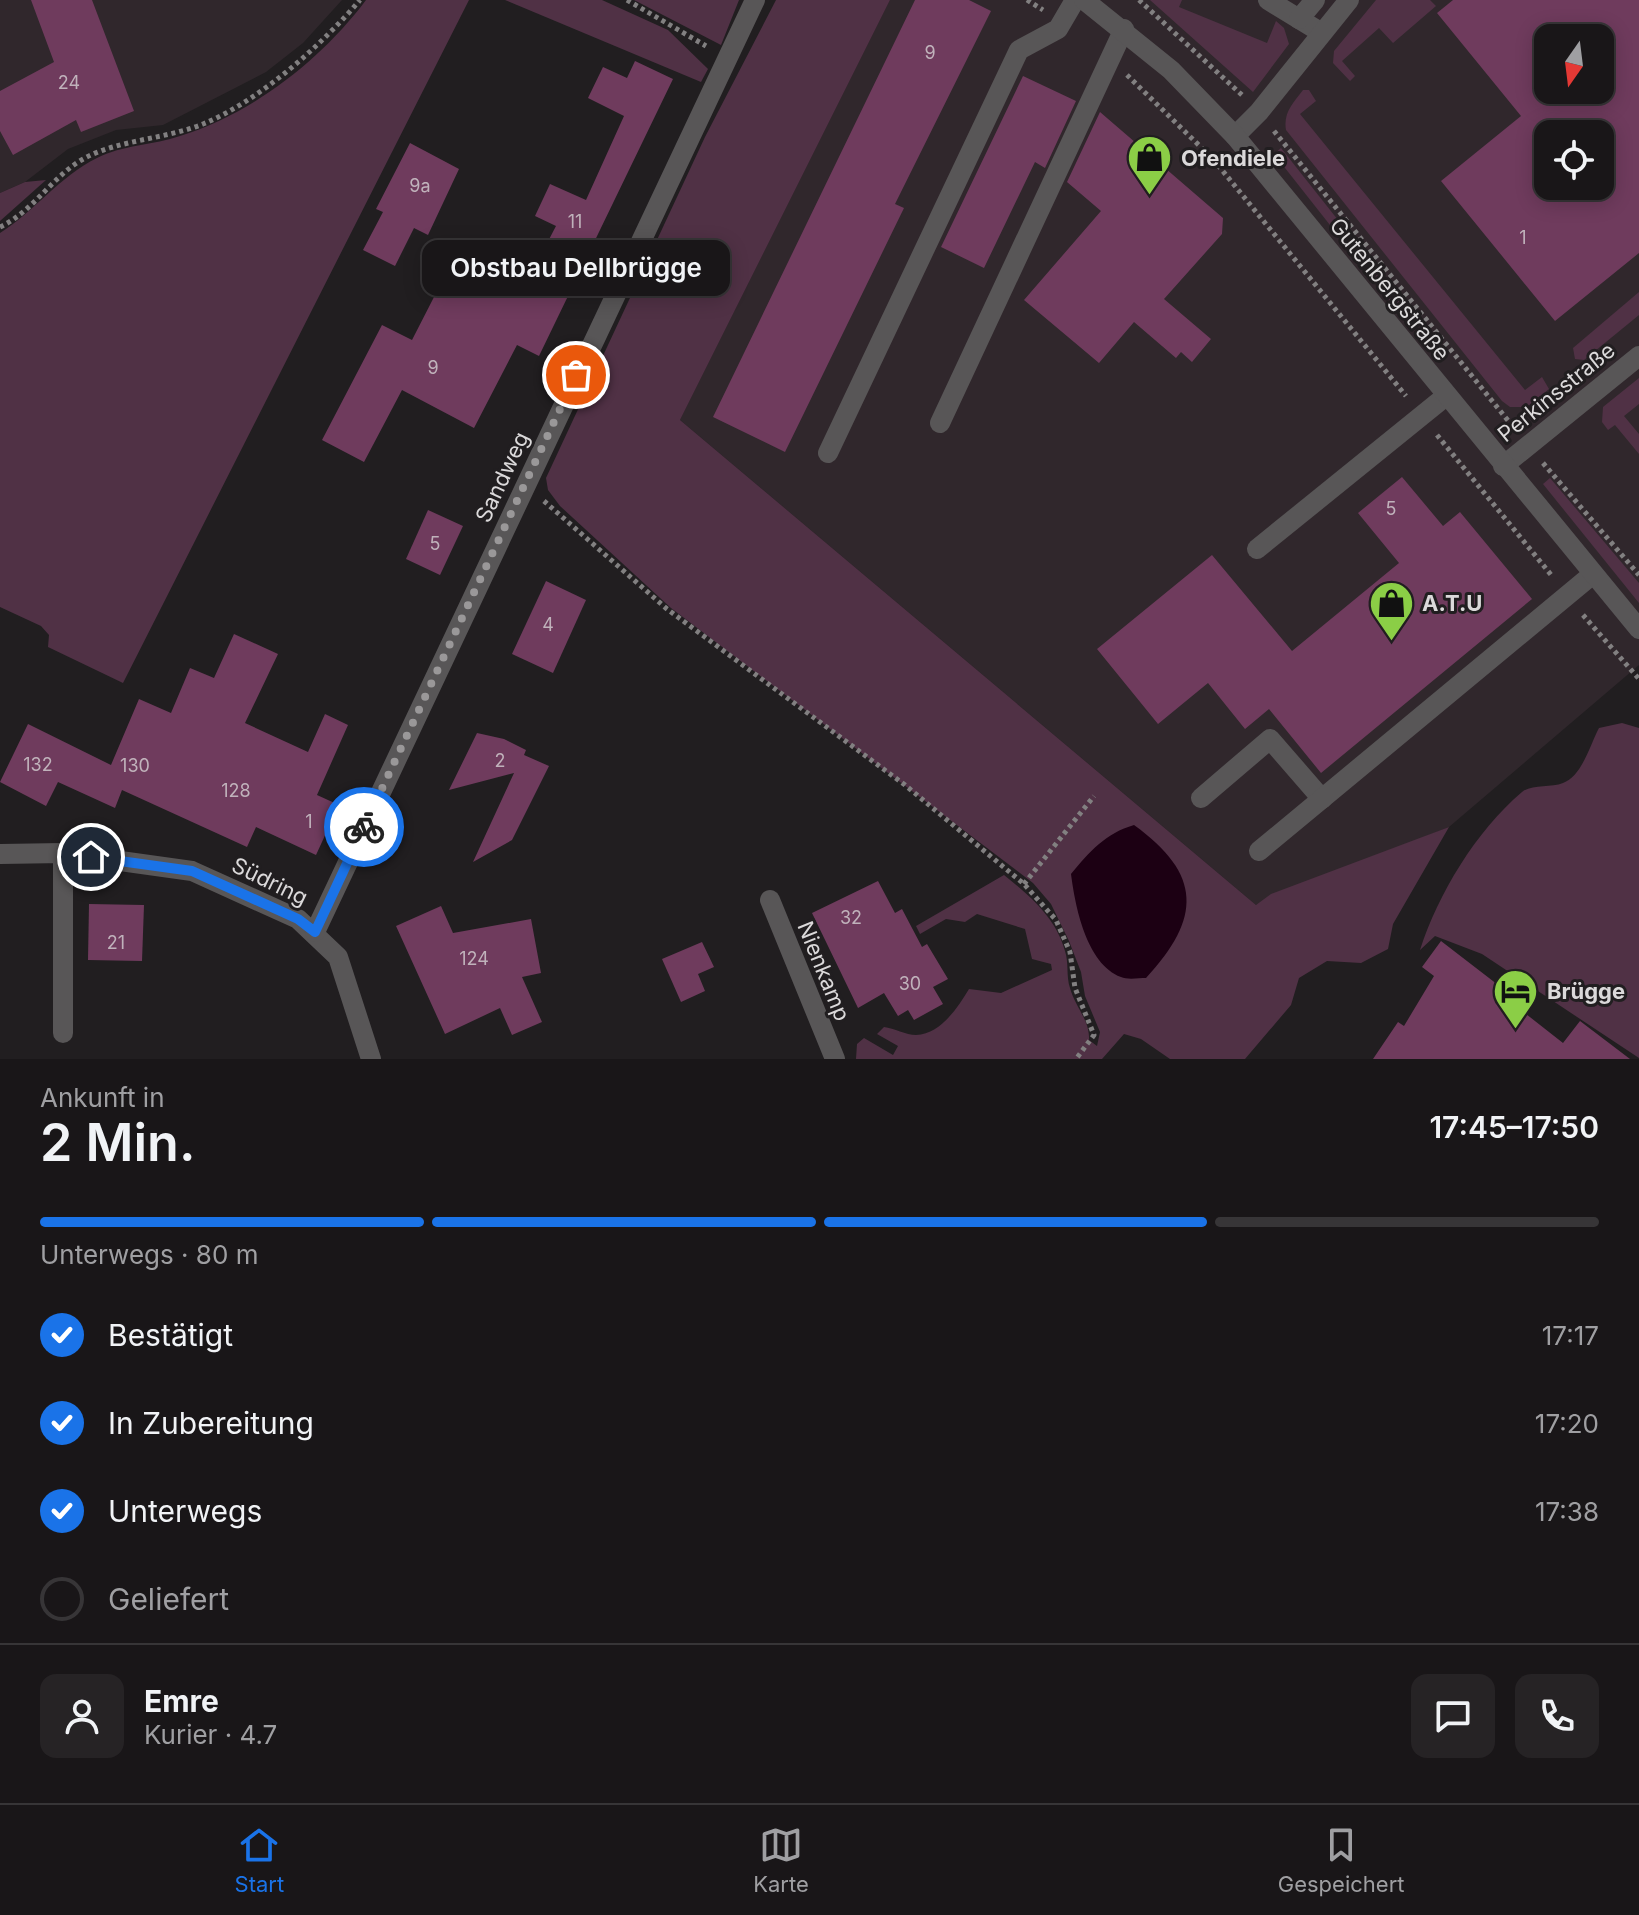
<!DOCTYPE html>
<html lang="de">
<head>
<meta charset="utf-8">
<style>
	body { margin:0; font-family:Inter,sans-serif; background:#262325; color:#f1f3f6; height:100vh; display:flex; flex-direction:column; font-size:30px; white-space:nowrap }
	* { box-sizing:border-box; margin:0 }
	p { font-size:26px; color:#9f9fa2 }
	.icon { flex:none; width:44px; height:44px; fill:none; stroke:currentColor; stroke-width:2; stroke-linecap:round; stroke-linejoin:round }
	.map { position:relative; height:1059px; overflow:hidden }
	.details { display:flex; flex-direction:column; background:#191618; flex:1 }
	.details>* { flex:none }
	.needle { width:52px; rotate:194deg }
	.controls { position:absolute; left:1534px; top:24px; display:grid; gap:16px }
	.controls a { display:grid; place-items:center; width:80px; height:80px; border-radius:16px; background:#191618; box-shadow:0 4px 20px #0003,0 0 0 2px #373537; font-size:40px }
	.pin { position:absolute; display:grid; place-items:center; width:68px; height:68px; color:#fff; margin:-34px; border:4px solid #fff; border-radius:50%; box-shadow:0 2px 8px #0007 }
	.courier { position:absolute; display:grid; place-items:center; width:80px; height:80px; margin:-40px; border:6px solid #1a73e8; border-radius:50%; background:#fff; color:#222; box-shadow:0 2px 10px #0007 }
	.bubble { position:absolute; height:56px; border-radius:16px; background:#191618; box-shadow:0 4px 20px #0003,0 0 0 2px #373537; font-size:26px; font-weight:600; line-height:56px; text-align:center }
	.head em { font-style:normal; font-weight:600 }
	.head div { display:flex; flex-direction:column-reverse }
	.head { display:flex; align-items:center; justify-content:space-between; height:136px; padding:0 40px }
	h1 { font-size:52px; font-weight:600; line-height:60px }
	.bar { display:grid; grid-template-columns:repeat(4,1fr); gap:12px 8px; align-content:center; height:96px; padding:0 40px }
	.bar i { height:10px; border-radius:6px; background:#373537 }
	.bar .active { background:#1a73e8 }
	.bar p { grid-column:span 4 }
	.line { display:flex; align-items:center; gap:20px; padding:0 40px; border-top:2px solid #373537 }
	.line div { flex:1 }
	.round { display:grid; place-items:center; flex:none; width:84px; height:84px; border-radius:16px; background:#262325 }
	ol { padding:0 40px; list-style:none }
	li { display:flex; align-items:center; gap:24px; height:88px }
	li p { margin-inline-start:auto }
	li .icon { padding:8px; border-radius:50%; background:#1a73e8; color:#fff; stroke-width:4 }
	li:last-child { color:#9f9fa2 }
	li i { width:44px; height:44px; border:4px solid #373537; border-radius:50% }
	.menu { display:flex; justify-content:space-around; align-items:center; height:112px; border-top:2px solid #373537; background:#191618; font-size:22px; color:#9f9fa2 }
	.menu a { display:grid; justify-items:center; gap:4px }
	.menu .active { color:#1a73e8 }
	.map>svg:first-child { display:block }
	.built { fill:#30272c; fill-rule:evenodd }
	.green { fill:#503145 }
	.water { fill:#1c0013 }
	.building { fill:#6f3b5d; fill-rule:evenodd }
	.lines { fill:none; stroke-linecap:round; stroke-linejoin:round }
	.path { stroke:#828081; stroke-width:5; stroke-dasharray:4 4; stroke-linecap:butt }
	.lane { stroke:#585657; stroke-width:20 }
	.street { stroke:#585657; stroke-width:20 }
	.done { stroke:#9a9899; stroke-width:8; stroke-dasharray:0 14.4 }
	.route { stroke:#1a73e8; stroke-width:10 }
	.labels { text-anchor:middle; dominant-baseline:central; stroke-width:6; stroke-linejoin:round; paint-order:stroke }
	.number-label { font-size:18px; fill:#c0b2bb }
	.poi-label { font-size:22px; font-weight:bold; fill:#dbd9da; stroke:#211e20; text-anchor:start }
	.street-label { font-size:22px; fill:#dbd9da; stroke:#211e20 }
</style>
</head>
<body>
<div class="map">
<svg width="1639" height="1059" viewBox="0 0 1639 1059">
	<rect width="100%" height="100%" fill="#211e20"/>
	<g class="built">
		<polygon points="0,0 342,0 303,43 266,72 163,125 116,130 68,149 25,182 0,193"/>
		<path d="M890 0H1639V665L1449 827 1256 905 680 420ZM1548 38H1600V90H1548ZM1548 134H1600V186H1548Z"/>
	</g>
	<g class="green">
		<path d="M366 0H469L123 683 48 647 49 635 41 626 0 607V233C35 211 60 176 97 158 122 145 154 145 180 136 253 113 320 61 366 0Z"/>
		<polygon points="505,0 602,0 668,30 708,69 701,82"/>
		<polygon points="634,0 739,0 721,45"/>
		<path d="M776 0H890L680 420 1256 905 1271 894 1449 827 1393 924 1388 949 1361 963 1327 961 1299 978 1291 1005 1245 1059H1170L1141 1039 1124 1034 1102 1059H856L857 1044 864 1038 893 1055 898 1046 877 1034 884 1027C894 1028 906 1035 916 1035 941 1034 958 1007 969 989L1001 993 1052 970 1051 964 1032 959 1025 929 977 914 965 922 946 919 920 934 916 926 1004 875C1030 896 1056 918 1065 951 1069 963 1066 976 1070 988 1075 1007 1090 1020 1089 1040L1097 1046 1100 1032 1085 996 1081 972 1069 941 1051 904 1033 883 671 608 560 506 548 490 546 478 705 137Z"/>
		<polygon points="1150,0 1182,0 1179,7 1267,43 1276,21 1284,28 1289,44 1253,92"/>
		<polygon points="1376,0 1430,0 1436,6 1393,43 1379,28 1342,61 1355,76 1350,81 1333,63 1334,51"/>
		<path d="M1303 90H1309L1316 101 1300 114 1525 390 1542 377 1549 389 1527 407H1510L1502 401 1286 130C1283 113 1293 103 1303 90Z"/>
		<polygon points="1281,148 1444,354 1430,352 1274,154"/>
		<polygon points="46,180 0,221 0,193 25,182"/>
		<polygon points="1639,292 1639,315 1584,360 1575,359 1573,348"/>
		<polygon points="1639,378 1639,404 1624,416 1639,434 1639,454 1615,425 1608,430 1602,422 1603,407"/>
		<polygon points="1550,478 1639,583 1639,603 1543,484"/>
		<path d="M1622 723 1639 728V1058L1482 954 1435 936 1420 950C1438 894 1476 831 1522 792 1532 784 1551 788 1563 783 1582 776 1590 745 1599 728Z"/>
	</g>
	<path class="water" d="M1134 825C1202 874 1202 918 1146 978 1139 978 1127 980 1121 977 1086 964 1075 905 1071 874 1089 852 1106 833 1134 825Z"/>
	<g class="building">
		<polygon points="31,0 92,0 134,111 81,132 76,120 13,155 0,131 0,91 54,62"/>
		<polygon points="915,0 969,0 991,11 895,204 904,208 785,452 713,417"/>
		<path d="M1453 0H1639V253L1555 321 1441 181 1521 116 1437 13ZM1548 38H1600V90H1548ZM1548 134H1600V186H1548Z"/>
		<polygon points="635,61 673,79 539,356 517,345 474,428 402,390 364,462 322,440 382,325 412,340 455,256 517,289 528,270 532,272 556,226 535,216 550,184 586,200 624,116 588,98 603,67 627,78"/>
		<polygon points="1023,76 1076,101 1045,168 1035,162 984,268 941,247"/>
		<polygon points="1100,112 1223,218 1222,234 1164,299 1211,339 1192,362 1181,352 1176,358 1134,322 1099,363 1024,300 1101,211 1067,182"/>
		<polygon points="410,143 459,169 428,235 414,228 395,266 363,250 383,212 376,209"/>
		<polygon points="1402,477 1443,526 1460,512 1532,599 1321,773 1269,709 1245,729 1208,683 1158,724 1097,649 1212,555 1292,651 1399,563 1358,513"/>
		<polygon points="428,510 463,526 440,575 406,559"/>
		<polygon points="546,581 586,600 553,673 512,654"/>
		<polygon points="234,634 278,654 245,723 308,752 325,714 348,725 317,795 339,805 316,855 256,827 247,847 122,790 115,808 58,782 46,806 0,782 28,724 111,765 139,699 171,713 190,668 214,678"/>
		<polygon points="477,733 504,739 526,750 524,755 549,766 512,840 473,862 514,773 449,790"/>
		<polygon points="878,881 895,913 902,909 922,947 927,944 948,979 933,987 943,1004 914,1020 908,1010 898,1016 884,993 858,1008 812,913"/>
		<polygon points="89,904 144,905 142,961 88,960"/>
		<polygon points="441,906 453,933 531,919 541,973 522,977 542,1022 512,1035 500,1008 445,1034 396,926"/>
		<polygon points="1441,941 1502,988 1498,992 1563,1043 1580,1021 1630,1059 1373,1059 1398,1022 1404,1026 1434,976 1422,967"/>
		<polygon points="702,942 714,967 698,974 705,991 681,1002 662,959"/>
	</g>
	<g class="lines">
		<g class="path">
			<polyline points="627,0 706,46"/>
			<polyline points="1027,0 1043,10"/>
			<polyline points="1139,0 1243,96"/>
			<polyline points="1127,75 1213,159 1406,396"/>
			<polyline points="1274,131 1514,428"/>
			<path d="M0 227C34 211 53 175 85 158 118 140 166 139 203 124 259 101 321 46 360 0"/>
			<polyline points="1437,435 1552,576"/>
			<polyline points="1543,463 1639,575"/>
			<polyline points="544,501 667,609 905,785 1024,884 1056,920 1070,952 1075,988 1094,1035 1076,1059"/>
			<polyline points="1583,615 1639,679"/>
			<polyline points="1024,884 1094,796"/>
		</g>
		<g class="lane">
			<polyline points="1268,0 1322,33"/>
			<polyline points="1299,19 1315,0"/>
			<polyline points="1235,136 1259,112 1349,0"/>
			<polyline points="940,423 1124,29"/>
			<polyline points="828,453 1019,50 1058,29 1075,0"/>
			<polyline points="1503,466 1639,356"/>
			<polyline points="1257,549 1446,396"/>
			<polyline points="1201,798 1270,739 1322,799"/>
			<polyline points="1259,851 1593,574"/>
		</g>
		<g class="street">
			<polyline points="1084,0 1171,70 1235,136 1639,629"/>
			<polyline points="63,853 63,1033"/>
			<polyline points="0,854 63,853 192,871 298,919 338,957 371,1059"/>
			<polyline points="770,900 835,1059"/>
			<polyline points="315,932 755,0"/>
		</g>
	</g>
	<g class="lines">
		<polyline class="done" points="364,827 576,375"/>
		<polyline class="route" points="91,857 192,871 298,919 315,932 364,827"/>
	</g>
	<defs>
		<symbol id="shop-pin" viewBox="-11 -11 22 30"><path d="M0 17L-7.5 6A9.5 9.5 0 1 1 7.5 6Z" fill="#8bce46" stroke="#211e20"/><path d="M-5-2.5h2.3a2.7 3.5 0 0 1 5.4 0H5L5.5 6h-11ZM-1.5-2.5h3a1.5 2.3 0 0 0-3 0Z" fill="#111"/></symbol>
		<symbol id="hotel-pin" viewBox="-11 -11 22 30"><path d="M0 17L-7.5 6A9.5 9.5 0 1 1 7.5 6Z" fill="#8bce46" stroke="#211e20"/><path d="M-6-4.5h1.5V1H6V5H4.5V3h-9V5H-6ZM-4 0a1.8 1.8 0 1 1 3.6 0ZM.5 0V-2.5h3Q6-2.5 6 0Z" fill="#111"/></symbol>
	</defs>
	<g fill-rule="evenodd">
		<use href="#shop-pin" x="1124" y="132" width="51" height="69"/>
		<use href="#shop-pin" x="1366" y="578" width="51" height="69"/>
		<use href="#hotel-pin" x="1490" y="966" width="51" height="69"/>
	</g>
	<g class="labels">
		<g class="number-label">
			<text x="930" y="52">9</text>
			<text x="69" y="82">24</text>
			<text x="420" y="185">9a</text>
			<text x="575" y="221">11</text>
			<text x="1523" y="237">1</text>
			<text x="433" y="367">9</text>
			<text x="1391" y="508">5</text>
			<text x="435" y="543">5</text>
			<text x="548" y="624">4</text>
			<text x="500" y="760">2</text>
			<text x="38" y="764">132</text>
			<text x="135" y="765">130</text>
			<text x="236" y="790">128</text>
			<text x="309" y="821">1</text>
			<text x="851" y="917">32</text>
			<text x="116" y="942">21</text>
			<text x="474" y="958">124</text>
			<text x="910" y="983">30</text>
		</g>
		<g class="poi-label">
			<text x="1181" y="158">Ofendiele</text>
			<text x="1422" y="603">A.T.U</text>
			<text x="1547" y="991">Brügge</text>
		</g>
		<g class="street-label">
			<text transform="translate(1390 289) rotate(51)">Gutenbergstraße</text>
			<text transform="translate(1556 392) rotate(-39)">Perkinsstraße</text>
			<text transform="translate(502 477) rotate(-65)">Sandweg</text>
			<text transform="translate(270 881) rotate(26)">Südring</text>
			<text transform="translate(824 971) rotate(68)">Nienkamp</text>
		</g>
	</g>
</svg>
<div class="controls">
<a><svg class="needle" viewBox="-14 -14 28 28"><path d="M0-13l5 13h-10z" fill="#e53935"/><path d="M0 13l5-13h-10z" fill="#9f9fa2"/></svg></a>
<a><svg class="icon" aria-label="locate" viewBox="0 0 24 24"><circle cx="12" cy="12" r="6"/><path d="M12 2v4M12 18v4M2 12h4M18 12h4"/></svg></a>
</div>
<div class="pin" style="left:576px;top:375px;background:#ea580c"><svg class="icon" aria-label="bag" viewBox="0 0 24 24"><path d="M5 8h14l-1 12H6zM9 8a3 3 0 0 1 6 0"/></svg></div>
<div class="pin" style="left:91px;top:857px;background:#1f2937"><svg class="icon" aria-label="home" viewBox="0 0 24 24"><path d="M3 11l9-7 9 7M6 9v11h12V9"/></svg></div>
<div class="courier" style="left:364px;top:827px"><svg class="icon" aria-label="bike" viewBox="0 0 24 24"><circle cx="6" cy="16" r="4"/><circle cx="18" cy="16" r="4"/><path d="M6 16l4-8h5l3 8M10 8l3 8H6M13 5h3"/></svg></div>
<div class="bubble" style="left:422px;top:240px;width:308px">Obstbau Dellbrügge</div>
</div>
<section class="details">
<div class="head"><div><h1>2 Min.</h1><p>Ankunft in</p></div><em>17:45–17:50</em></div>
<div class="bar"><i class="active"></i><i class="active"></i><i class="active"></i><i></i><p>Unterwegs · 80 m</p></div>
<ol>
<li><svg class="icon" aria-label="check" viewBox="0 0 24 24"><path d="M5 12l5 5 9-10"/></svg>Bestätigt<p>17:17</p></li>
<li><svg class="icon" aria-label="check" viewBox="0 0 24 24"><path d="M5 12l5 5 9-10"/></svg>In Zubereitung<p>17:20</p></li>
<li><svg class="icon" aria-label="check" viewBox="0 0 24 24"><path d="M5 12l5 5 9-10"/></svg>Unterwegs<p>17:38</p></li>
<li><i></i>Geliefert</li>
</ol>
<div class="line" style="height:144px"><a class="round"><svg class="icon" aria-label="person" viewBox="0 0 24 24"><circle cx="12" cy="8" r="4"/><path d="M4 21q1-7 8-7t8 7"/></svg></a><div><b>Emre</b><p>Kurier · 4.7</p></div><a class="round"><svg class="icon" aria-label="chat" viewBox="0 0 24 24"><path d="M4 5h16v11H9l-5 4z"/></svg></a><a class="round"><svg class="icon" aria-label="phone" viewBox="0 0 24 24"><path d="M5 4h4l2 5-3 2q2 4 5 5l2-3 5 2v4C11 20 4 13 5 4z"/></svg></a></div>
</section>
<nav class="menu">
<a class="active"><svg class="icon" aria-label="home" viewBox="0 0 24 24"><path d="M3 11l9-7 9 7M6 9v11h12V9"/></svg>Start</a>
<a><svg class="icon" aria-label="map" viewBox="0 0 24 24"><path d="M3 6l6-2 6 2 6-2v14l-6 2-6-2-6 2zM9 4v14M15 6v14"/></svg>Karte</a>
<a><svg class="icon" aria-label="saved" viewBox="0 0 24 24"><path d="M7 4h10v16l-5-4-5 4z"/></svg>Gespeichert</a>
</nav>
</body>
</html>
